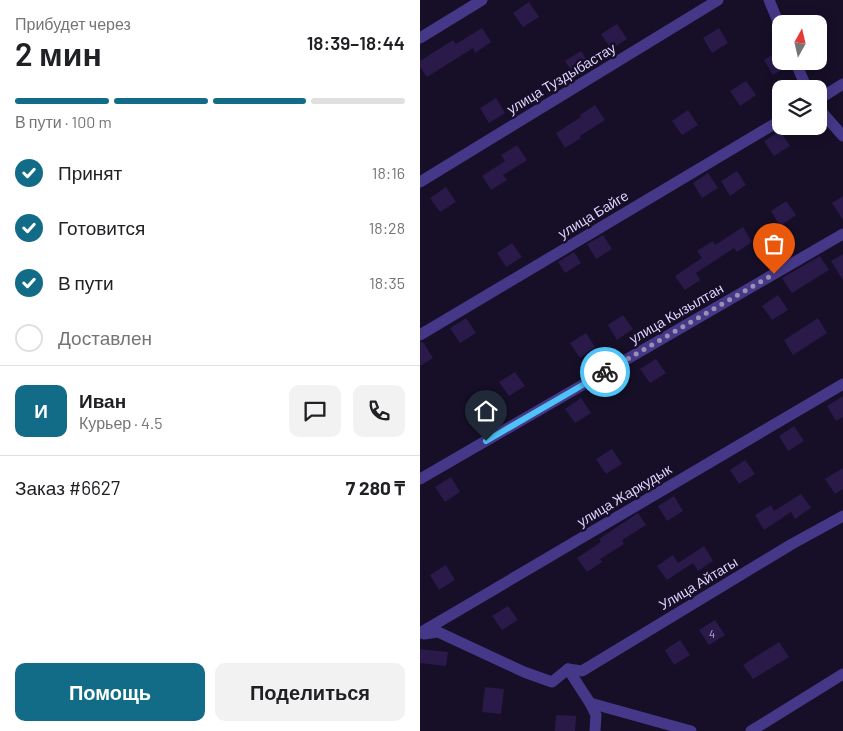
<!DOCTYPE html>
<html lang="ru">
<head>
<meta charset="utf-8">
<style>
	body { margin:0; font-family:Barlow,sans-serif; background:#f2f2f2; color:#202124; height:100vh; display:flex; flex-direction:column; font-size:19px; white-space:nowrap }
	* { box-sizing:border-box; margin:0 }
	p { font-size:16px; color:#757577 }
	.icon { flex:none; width:28px; height:28px; fill:none; stroke:currentColor; stroke-width:2; stroke-linecap:round; stroke-linejoin:round }
	.map { position:relative; flex:1; overflow:hidden }
	.drawer { display:flex; flex-direction:column; background:#fff; width:420px }
	.drawer>* { flex:none }
	.needle { width:32px; rotate:8deg }
	.fabs { position:absolute; left:352px; top:15px; display:grid; gap:10px }
	.fabs a { display:grid; place-items:center; width:55px; height:55px; border-radius:10px; background:#fff; box-shadow:0 2px 12px #0003; font-size:25px }
	.pin { position:absolute; display:grid; place-items:center; width:42px; height:42px; color:#fff; margin:-51px -21px; border-radius:50% 50% 50% 0; rotate:-45deg; box-shadow:0 0 5px #0007 }
	.pin .icon { rotate:45deg }
	.courier { position:absolute; display:grid; place-items:center; width:50px; height:50px; margin:-25px; border:4px solid #4fc3f7; border-radius:50%; background:#fff; color:#222; box-shadow:0 1px 6px #0007 }
	.overview em { font-style:normal; font-weight:600 }
	.overview div { display:flex; flex-direction:column-reverse }
	.overview { display:flex; align-items:center; justify-content:space-between; height:85px; padding:0 15px }
	h1 { font-size:32px; font-weight:600; line-height:38px }
	.bar { display:grid; grid-template-columns:repeat(4,1fr); gap:8px 5px; align-content:center; height:60px; padding:0 15px }
	.bar i { height:6px; border-radius:4px; background:#e0e0e0 }
	.bar .on { background:#126c87 }
	.bar p { grid-column:span 4 }
	.line { display:flex; align-items:center; gap:12px; padding:0 15px; border-top:1px solid #e0e0e0 }
	.line div { flex:1 }
	.round { display:grid; place-items:center; flex:none; width:52px; height:52px; border-radius:10px; background:#f2f2f2 }
	ol { padding:0 15px; list-style:none }
	li { display:flex; align-items:center; gap:15px; height:55px }
	li p { margin-inline-start:auto }
	li .icon { padding:5px; border-radius:50%; background:#126c87; color:#fff; stroke-width:4 }
	li:last-child { color:#757577 }
	li i { width:28px; height:28px; border:2px solid #e0e0e0; border-radius:50% }
	.button { display:flex; gap:10px; margin-top:auto; padding:10px 15px }
	.button a { flex:1; height:58px; border-radius:10px; background:#126c87; color:#fff; font-size:20px; font-weight:600; line-height:58px; text-align:center }
	.button a+a { background:#f2f2f2; color:#202124 }
	main { display:flex; flex:1; min-height:0 }
	.map>svg:first-child { display:block }
	.building { fill:#291a49 }
	.lines { fill:none; stroke-linecap:round; stroke-linejoin:round }
	.street { stroke:#453888; stroke-width:11 }
	.done { stroke:#9990b3; stroke-width:5; stroke-dasharray:0 9 }
	.route { stroke:#4fc3f7; stroke-width:6 }
	.labels { text-anchor:middle; dominant-baseline:central; stroke-width:5; stroke-linejoin:round; paint-order:stroke }
	.number-label { font-size:11px; fill:#b2a6d2 }
	.street-label { font-size:14px; fill:#dfd5ff; stroke:#160f27 }
</style>
</head>
<body>
<main>
<section class="drawer">
<div class="overview"><div><h1>2 мин</h1><p>Прибудет через</p></div><em>18:39–18:44</em></div>
<div class="bar"><i class="on"></i><i class="on"></i><i class="on"></i><i></i><p>В пути · 100 m</p></div>
<ol>
<li><svg class="icon" aria-label="check" viewBox="0 0 24 24"><path d="M5 12l5 5 9-10"/></svg>Принят<p>18:16</p></li>
<li><svg class="icon" aria-label="check" viewBox="0 0 24 24"><path d="M5 12l5 5 9-10"/></svg>Готовится<p>18:28</p></li>
<li><svg class="icon" aria-label="check" viewBox="0 0 24 24"><path d="M5 12l5 5 9-10"/></svg>В пути<p>18:35</p></li>
<li><i></i>Доставлен</li>
</ol>
<div class="line" style="height:90px"><b class="round" style="background:#126c87;color:#fff">И</b><div><b>Иван</b><p>Курьер · 4.5</p></div><a class="round"><svg class="icon" aria-label="chat" viewBox="0 0 24 24"><path d="M4 5h16v11H9l-5 4z"/></svg></a><a class="round"><svg class="icon" aria-label="phone" viewBox="0 0 24 24"><path d="M5 4h4l2 5-3 2q2 4 5 5l2-3 5 2v4C11 20 4 13 5 4z"/></svg></a></div>
<div class="line" style="height:65px"><div>Заказ #6627</div><b>7 280 ₸</b></div>
<div class="button"><a>Помощь</a><a>Поделиться</a></div>
</section>
<div class="map">
<svg width="423" height="731" viewBox="0 0 423 731">
	<rect width="100%" height="100%" fill="#160f27"/>
	<g class="building">
		<polygon points="109,2 119,17 103,27 93,13"/>
		<polygon points="197,24 207,39 191,49 181,34"/>
		<polygon points="62,28 71,42 55,53 53,48 7,77 0,67 0,61 33,40 36,44"/>
		<polygon points="299,28 308,43 292,53 283,38"/>
		<polygon points="361,49 361,61 368,61 369,65 353,75 344,60"/>
		<polygon points="161,51 170,65 154,75 145,61"/>
		<polygon points="326,81 336,95 320,106 310,91"/>
		<polygon points="76,98 85,113 69,123 60,108"/>
		<polygon points="175,105 185,120 160,136 161,138 145,148 136,133 161,117 160,115"/>
		<polygon points="268,110 278,125 262,135 252,121"/>
		<polygon points="360,131 370,146 354,156 344,141"/>
		<polygon points="97,145 107,160 83,175 87,180 71,190 62,176 85,161 81,155"/>
		<polygon points="317,171 326,185 310,196 301,181"/>
		<polygon points="288,173 298,188 282,198 273,183"/>
		<polygon points="26,187 36,202 20,212 10,198"/>
		<polygon points="423,196 423,220 412,203"/>
		<polygon points="366,201 376,215 360,226 351,211"/>
		<polygon points="323,227 332,242 317,252 314,248 276,273 280,280 265,290 255,276 282,258 277,251 293,241 295,245"/>
		<polygon points="183,235 192,249 176,259 167,244"/>
		<polygon points="92,243 102,257 86,267 77,253"/>
		<polygon points="154,252 161,263 145,273 138,262"/>
		<polygon points="423,254 423,280 411,261"/>
		<polygon points="400,256 409,270 372,293 362,278"/>
		<polygon points="358,295 368,310 352,320 342,306"/>
		<polygon points="203,315 213,329 197,340 188,325"/>
		<polygon points="46,318 56,333 40,343 30,328"/>
		<polygon points="398,318 407,333 373,355 364,340"/>
		<polygon points="166,333 175,347 160,358 150,343"/>
		<polygon points="0,342 3,342 13,358 0,366"/>
		<polygon points="236,359 246,373 230,383 220,369"/>
		<polygon points="95,372 105,386 89,396 79,382"/>
		<polygon points="423,396 423,417 416,421 407,406"/>
		<polygon points="161,398 171,413 155,423 145,409"/>
		<polygon points="374,426 384,441 368,451 359,436"/>
		<polygon points="192,449 202,464 186,474 176,459"/>
		<polygon points="325,460 335,474 319,484 310,470"/>
		<polygon points="423,468 423,489 415,494 405,479"/>
		<polygon points="31,477 40,492 25,502 15,487"/>
		<polygon points="381,494 391,508 375,519 371,512 344,530 335,515 351,505 354,511"/>
		<polygon points="254,496 263,511 247,521 238,506"/>
		<polygon points="218,513 226,525 202,540 204,544 180,559 182,562 167,572 157,558 181,542 179,539"/>
		<polygon points="284,546 293,561 278,571 273,563 247,580 237,566 253,555 258,563"/>
		<polygon points="26,565 35,580 19,590 10,575"/>
		<polygon points="88,606 98,620 82,630 72,616"/>
		<polygon points="295,620 305,635 289,645 279,630"/>
		<polygon points="260,640 270,655 254,665 245,650"/>
		<polygon points="359,642 369,657 333,679 323,665"/>
		<polygon points="0,649 28,652 26,666 0,663"/>
		<polygon points="65,687 84,689 81,714 62,712"/>
		<polygon points="136,715 156,716 155,731 135,731"/>
	</g>
	<g class="lines">
		<g class="street">
			<polyline points="349,0 361,29"/>
			<polyline points="0,38 62,0"/>
			<polyline points="375,61 387,89"/>
			<polyline points="399,99 423,84"/>
			<polyline points="399,109 423,136"/>
			<polyline points="0,182 298,0"/>
			<polyline points="0,335 361,120"/>
			<polyline points="0,479 423,234"/>
			<polyline points="0,633 423,384"/>
			<polyline points="4,634 18,632 104,672 132,682 148,669 170,703 176,715 175,731"/>
			<polyline points="148,669 162,671 372,544 423,516"/>
			<polyline points="170,703 271,731"/>
			<polyline points="331,731 423,674"/>
		</g>
	</g>
	<g class="lines">
		<polyline class="done" points="185,372 354,274"/>
		<polyline class="route" points="66,441 185,372"/>
	</g>
	<g class="labels">
		<g class="number-label">
			<text x="292" y="633">4</text>
		</g>
		<g class="street-label">
			<text transform="translate(141 78) rotate(-31)">улица Туздыбастау</text>
			<text transform="translate(173 214) rotate(-31)">улица Байге</text>
			<text transform="translate(256 313) rotate(-30)">улица Кызылтан</text>
			<text transform="translate(204 495) rotate(-31)">улица Жаркудык</text>
			<text transform="translate(278 583) rotate(-31)">Улица Айтагы</text>
		</g>
	</g>
</svg>
<div class="fabs">
<a><svg class="needle" viewBox="-14 -14 28 28"><path d="M0-13l5 13h-10z" fill="#e53935"/><path d="M0 13l5-13h-10z" fill="#757577"/></svg></a>
<a><svg class="icon" aria-label="layers" viewBox="0 0 24 24"><path d="M12 4l9 5-9 5-9-5zM3 14l9 5 9-5"/></svg></a>
</div>
<div class="pin" style="left:354px;top:274px;background:#ea580c"><svg class="icon" aria-label="bag" viewBox="0 0 24 24"><path d="M5 8h14l-1 12H6zM9 8a3 3 0 0 1 6 0"/></svg></div>
<div class="pin" style="left:66px;top:441px;background:#1f2937"><svg class="icon" aria-label="home" viewBox="0 0 24 24"><path d="M3 11l9-7 9 7M6 9v11h12V9"/></svg></div>
<div class="courier" style="left:185px;top:372px"><svg class="icon" aria-label="bike" viewBox="0 0 24 24"><circle cx="6" cy="16" r="4"/><circle cx="18" cy="16" r="4"/><path d="M6 16l4-8h5l3 8M10 8l3 8H6M13 5h3"/></svg></div>
</div>
</main>
</body>
</html>
